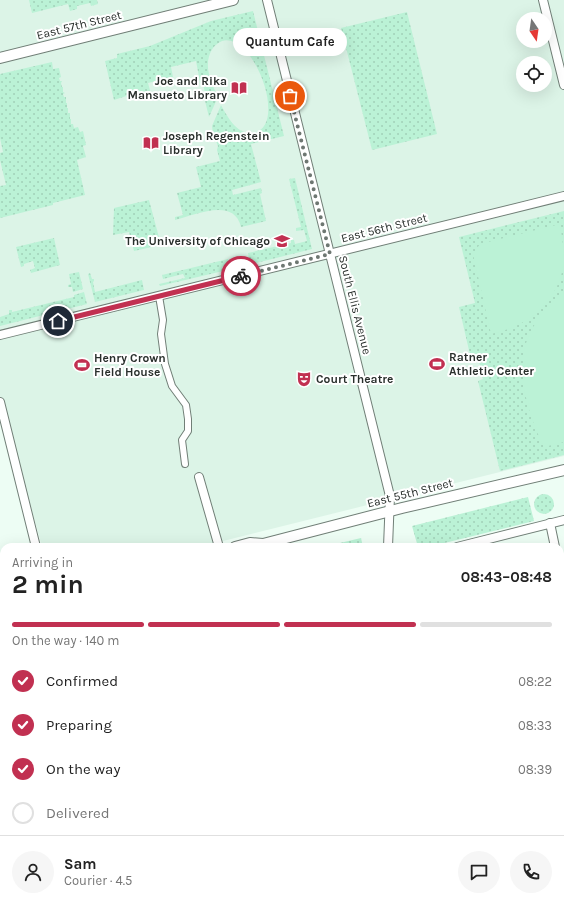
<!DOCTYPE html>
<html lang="en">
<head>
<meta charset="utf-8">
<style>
	body { margin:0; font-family:Karla,sans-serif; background:#f6f6f6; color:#222; height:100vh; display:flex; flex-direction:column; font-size:15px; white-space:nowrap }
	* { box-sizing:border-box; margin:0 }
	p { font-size:13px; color:#767676 }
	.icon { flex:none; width:22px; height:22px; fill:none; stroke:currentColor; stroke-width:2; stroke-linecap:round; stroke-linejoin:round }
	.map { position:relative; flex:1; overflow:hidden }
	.panel { position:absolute; left:0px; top:543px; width:564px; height:372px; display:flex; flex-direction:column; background:#fff; border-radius:12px 12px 0 0; box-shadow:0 4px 16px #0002 }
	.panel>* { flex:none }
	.needle { width:26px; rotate:167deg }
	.controls { position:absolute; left:516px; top:12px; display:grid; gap:8px }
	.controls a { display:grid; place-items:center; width:36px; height:36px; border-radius:50%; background:#fff; box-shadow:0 4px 16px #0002; font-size:20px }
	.pin { position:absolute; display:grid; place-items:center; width:34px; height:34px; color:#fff; margin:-17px; border:2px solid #fff; border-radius:50%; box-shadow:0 1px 4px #0007 }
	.courier { position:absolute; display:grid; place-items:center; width:40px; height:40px; margin:-20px; border:3px solid #c13051; border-radius:50%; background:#fff; color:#222; box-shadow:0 1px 5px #0007 }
	.bubble { position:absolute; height:28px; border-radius:14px; background:#fff; box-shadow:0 4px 16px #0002; font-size:13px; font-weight:700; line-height:28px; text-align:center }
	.headline em { font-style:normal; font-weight:700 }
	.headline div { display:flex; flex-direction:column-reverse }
	.headline { display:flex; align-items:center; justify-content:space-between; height:68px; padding:0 12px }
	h1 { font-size:26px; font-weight:700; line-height:30px }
	.bar { display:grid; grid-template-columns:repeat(4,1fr); gap:6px 4px; align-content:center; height:48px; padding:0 12px }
	.bar i { height:5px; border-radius:3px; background:#e0e0e0 }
	.bar .on { background:#c13051 }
	.bar p { grid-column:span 4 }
	.line { display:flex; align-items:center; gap:10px; padding:0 12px; border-top:1px solid #e0e0e0 }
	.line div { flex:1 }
	.round { display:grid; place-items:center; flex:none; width:42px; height:42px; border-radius:21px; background:#f6f6f6 }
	ol { padding:0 12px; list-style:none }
	li { display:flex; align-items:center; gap:12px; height:44px }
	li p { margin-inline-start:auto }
	li .icon { padding:4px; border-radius:50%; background:#c13051; color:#fff; stroke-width:4 }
	li:last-child { color:#767676 }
	li i { width:22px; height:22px; border:2px solid #e0e0e0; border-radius:50% }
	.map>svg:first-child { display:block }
	.built { fill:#dcf4e7; fill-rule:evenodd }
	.grass { fill:url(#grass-dots) }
	.pitch { fill:#bbf2d6 }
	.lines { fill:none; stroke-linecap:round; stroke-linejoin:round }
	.pedestrian-casing { stroke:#717f77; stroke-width:8 }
	.minor-casing { stroke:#717f77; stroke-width:10 }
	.tertiary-casing { stroke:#717f77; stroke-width:12 }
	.pedestrian { stroke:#fff; stroke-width:6 }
	.minor { stroke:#fff; stroke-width:8 }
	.tertiary { stroke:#fff; stroke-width:10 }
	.done { stroke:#6e7772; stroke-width:4; stroke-dasharray:0 7.2 }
	.route { stroke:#c13051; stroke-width:5 }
	.labels { text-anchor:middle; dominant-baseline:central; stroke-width:4; stroke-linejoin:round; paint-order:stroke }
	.street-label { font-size:12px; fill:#292f2c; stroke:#fff }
	.poi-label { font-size:12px; font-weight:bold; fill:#292f2c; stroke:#fff; text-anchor:start }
</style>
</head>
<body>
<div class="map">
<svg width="564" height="915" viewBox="0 0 564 915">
	<defs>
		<pattern id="grass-dots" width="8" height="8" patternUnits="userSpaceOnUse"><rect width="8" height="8" fill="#bbf2d6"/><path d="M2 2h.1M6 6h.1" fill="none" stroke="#a1d0b8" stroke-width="1.8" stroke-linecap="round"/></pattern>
	</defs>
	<rect width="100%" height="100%" fill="#edfdf4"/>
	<g class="built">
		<path d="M0 0H564V456L199 547H42L0 396ZM523 19H545V41H523ZM523 63H545V85H523Z"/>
		<polygon points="4,691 4,760 0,761 0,692"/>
	</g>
	<g class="grass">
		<polygon points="29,0 97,0 98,4 91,6 90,3 77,6 77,9 70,11 68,4 32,13"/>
		<path d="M253 11 284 136 251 144 261 182 232 190 233 195 261 188 262 193 260 194 266 221 241 227C234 197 195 215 175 220V217L183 215 177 193 201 187 196 167 220 161 217 150 218 146 213 134 212 126 221 105C227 116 236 133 250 133 291 133 255 31 222 41 218 43 215 45 213 48 202 64 211 82 218 97L209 117 203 93 205 92 203 85H202L200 82 196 61 171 67 173 77 148 83 151 94 127 100 126 96 114 100 105 61 117 58V54L150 46 211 21Z"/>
		<polygon points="407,12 437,134 372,150 341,28"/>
		<polygon points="52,62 53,69 59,68 61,77 59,78 60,81 62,81 61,83 62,87 63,87 63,92 65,93 63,94 64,97 66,97 66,103 67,103 67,108 68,108 68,113 70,113 70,119 71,119 71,124 73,124 74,128 78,127 80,132 83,131 86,145 83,146 86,157 77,160 85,195 53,203 53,205 0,218 0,186 6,185 0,160 0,153 3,152 0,138 0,74"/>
		<polygon points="295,178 312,249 252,264 249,259 248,253 291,243 291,240 294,240 295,244 307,241 304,230 296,231 296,228 301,227 289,179"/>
		<polygon points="149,200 161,245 134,251 129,232 113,235 114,208"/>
		<polygon points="564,211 564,455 500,471 478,381 483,379 478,357 471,359 459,307 475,303 459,237"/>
		<polygon points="54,238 60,265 31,273 30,270 35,268 33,261 24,264 24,266 21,267 16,247"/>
		<polygon points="228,259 229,265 222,267 223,271 160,286 159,284 185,278 183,274 163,279 162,275"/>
		<polygon points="79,272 83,289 73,292 72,287 68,287 68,285 71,284 69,274"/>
		<polygon points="90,273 92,279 94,279 94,281 93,282 95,292 142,280 144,290 95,302 88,274"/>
		<polygon points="84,292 87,304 0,326 0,317 9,314 9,310 12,310 12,312 74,297 74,295"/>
		<circle cx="544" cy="504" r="10"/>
		<polygon points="528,497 534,521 428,547 418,547 412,526"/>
		<polygon points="361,538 363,547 323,547"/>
	</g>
	<g class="pitch">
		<path d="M560 224C562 237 564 249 564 261 559 302 529 326 491 334L473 254 480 244Z"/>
		<path d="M564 292V442L544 447C526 411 510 357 537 321 539 317 542 315 545 312 552 304 556 298 564 292Z"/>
	</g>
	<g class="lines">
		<defs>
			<polyline id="pedestrian" points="159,296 163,320 161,334 165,364 172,386 186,405 188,419 188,431 182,440 185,464"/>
			<g id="minor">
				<polyline points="267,0 390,496 388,547"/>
				<polyline points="543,0 564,85"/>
				<polyline points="0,335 564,196"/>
				<polyline points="0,402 36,547"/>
				<polyline points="199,477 219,547"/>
				<polyline points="550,523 555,547"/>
				<polyline points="457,547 564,520"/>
				<polyline points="560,566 564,582"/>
				<polyline points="560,695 564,694"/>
				<polyline points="0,831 4,830"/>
				<polyline points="117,911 118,915"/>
				<polyline points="294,911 295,915"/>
				<polyline points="473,911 474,915"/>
				<polyline points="552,915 564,912"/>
			</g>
			<g id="tertiary">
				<polyline points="0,58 233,0"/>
				<polyline points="235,547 250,543 263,544 402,508 564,470"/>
				<polyline points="0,605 4,604"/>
				<polyline points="0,615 4,614"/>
			</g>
		</defs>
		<use href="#pedestrian" class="pedestrian-casing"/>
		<use href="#minor" class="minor-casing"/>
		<use href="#tertiary" class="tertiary-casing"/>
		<use href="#pedestrian" class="pedestrian"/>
		<use href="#minor" class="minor"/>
		<use href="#tertiary" class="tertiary"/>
	</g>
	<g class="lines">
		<polyline class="done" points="241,276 330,254 290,96"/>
		<polyline class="route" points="58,321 241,276"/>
	</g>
	<defs>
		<symbol id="library-bare" viewBox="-9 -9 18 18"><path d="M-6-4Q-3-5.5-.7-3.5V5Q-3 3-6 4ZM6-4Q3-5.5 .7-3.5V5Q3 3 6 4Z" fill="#c13051" stroke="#fff" stroke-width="2.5" paint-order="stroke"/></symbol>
		<symbol id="university-bare" viewBox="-9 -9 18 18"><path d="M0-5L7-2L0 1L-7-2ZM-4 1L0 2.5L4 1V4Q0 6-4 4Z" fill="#c13051" stroke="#fff" stroke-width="2.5" paint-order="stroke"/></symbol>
		<symbol id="stadium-bare" viewBox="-9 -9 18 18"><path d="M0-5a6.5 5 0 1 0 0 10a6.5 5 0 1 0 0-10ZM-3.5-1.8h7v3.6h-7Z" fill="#c13051" stroke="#fff" stroke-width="2.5" paint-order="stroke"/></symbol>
		<symbol id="theatre-bare" viewBox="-9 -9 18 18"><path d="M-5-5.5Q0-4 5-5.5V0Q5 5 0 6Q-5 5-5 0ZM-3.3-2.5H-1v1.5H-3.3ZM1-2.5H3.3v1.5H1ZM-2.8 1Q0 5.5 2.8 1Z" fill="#c13051" stroke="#fff" stroke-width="2.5" paint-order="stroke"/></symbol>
	</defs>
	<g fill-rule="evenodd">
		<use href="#library-bare" x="228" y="77" width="22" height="22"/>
		<use href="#library-bare" x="140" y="132" width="22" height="22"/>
		<use href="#university-bare" x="271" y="230" width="22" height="22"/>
		<use href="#stadium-bare" x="426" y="353" width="22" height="22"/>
		<use href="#stadium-bare" x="71" y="354" width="22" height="22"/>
		<use href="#theatre-bare" x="293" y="368" width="22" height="22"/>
	</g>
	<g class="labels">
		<g class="street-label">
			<text transform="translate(79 25) rotate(-14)">East 57th Street</text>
			<text transform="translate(384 228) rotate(-14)">East 56th Street</text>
			<text transform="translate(355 305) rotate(76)">South Ellis Avenue</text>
			<text transform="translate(410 493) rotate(-14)">East 55th Street</text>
		</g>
		<g class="poi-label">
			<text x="227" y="81" text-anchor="end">Joe and Rika<tspan x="227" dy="14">Mansueto Library</tspan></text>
			<text x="163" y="136">Joseph Regenstein<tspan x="163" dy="14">Library</tspan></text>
			<text x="270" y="241" text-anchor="end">The University of Chicago</text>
			<text x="449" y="357">Ratner<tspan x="449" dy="14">Athletic Center</tspan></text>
			<text x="94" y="358">Henry Crown<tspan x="94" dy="14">Field House</tspan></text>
			<text x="316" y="379">Court Theatre</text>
		</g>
	</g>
</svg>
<div class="controls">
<a><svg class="needle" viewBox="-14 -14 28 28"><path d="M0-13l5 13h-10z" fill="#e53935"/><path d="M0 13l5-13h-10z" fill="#767676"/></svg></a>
<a><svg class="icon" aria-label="locate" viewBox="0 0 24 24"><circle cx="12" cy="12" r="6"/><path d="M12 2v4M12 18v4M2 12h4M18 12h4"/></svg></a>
</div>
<div class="pin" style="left:290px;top:96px;background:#ea580c"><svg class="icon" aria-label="bag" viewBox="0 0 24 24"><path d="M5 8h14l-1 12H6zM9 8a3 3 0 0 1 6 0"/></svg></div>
<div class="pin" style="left:58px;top:321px;background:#1f2937"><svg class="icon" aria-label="home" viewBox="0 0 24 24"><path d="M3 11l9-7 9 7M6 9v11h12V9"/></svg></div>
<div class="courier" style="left:241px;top:276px"><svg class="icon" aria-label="bike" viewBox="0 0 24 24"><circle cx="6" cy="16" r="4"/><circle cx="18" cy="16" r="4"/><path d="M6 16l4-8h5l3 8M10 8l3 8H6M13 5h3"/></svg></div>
<div class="bubble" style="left:233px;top:28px;width:114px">Quantum Cafe</div>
<section class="panel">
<div class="headline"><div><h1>2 min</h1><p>Arriving in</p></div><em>08:43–08:48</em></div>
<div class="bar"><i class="on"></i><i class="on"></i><i class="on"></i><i></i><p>On the way · 140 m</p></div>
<ol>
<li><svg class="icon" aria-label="check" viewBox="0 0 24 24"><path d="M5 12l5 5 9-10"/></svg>Confirmed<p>08:22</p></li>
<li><svg class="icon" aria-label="check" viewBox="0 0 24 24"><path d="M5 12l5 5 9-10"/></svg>Preparing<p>08:33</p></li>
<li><svg class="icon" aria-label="check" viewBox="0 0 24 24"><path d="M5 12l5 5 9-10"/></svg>On the way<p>08:39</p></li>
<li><i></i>Delivered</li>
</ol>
<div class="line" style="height:72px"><a class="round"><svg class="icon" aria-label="person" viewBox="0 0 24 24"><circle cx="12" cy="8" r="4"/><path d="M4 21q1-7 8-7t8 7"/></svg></a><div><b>Sam</b><p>Courier · 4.5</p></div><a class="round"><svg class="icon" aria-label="chat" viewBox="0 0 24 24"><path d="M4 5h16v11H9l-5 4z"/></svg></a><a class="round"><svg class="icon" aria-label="phone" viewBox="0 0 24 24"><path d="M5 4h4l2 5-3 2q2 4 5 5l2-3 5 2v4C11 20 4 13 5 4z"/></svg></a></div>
</section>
</div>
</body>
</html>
